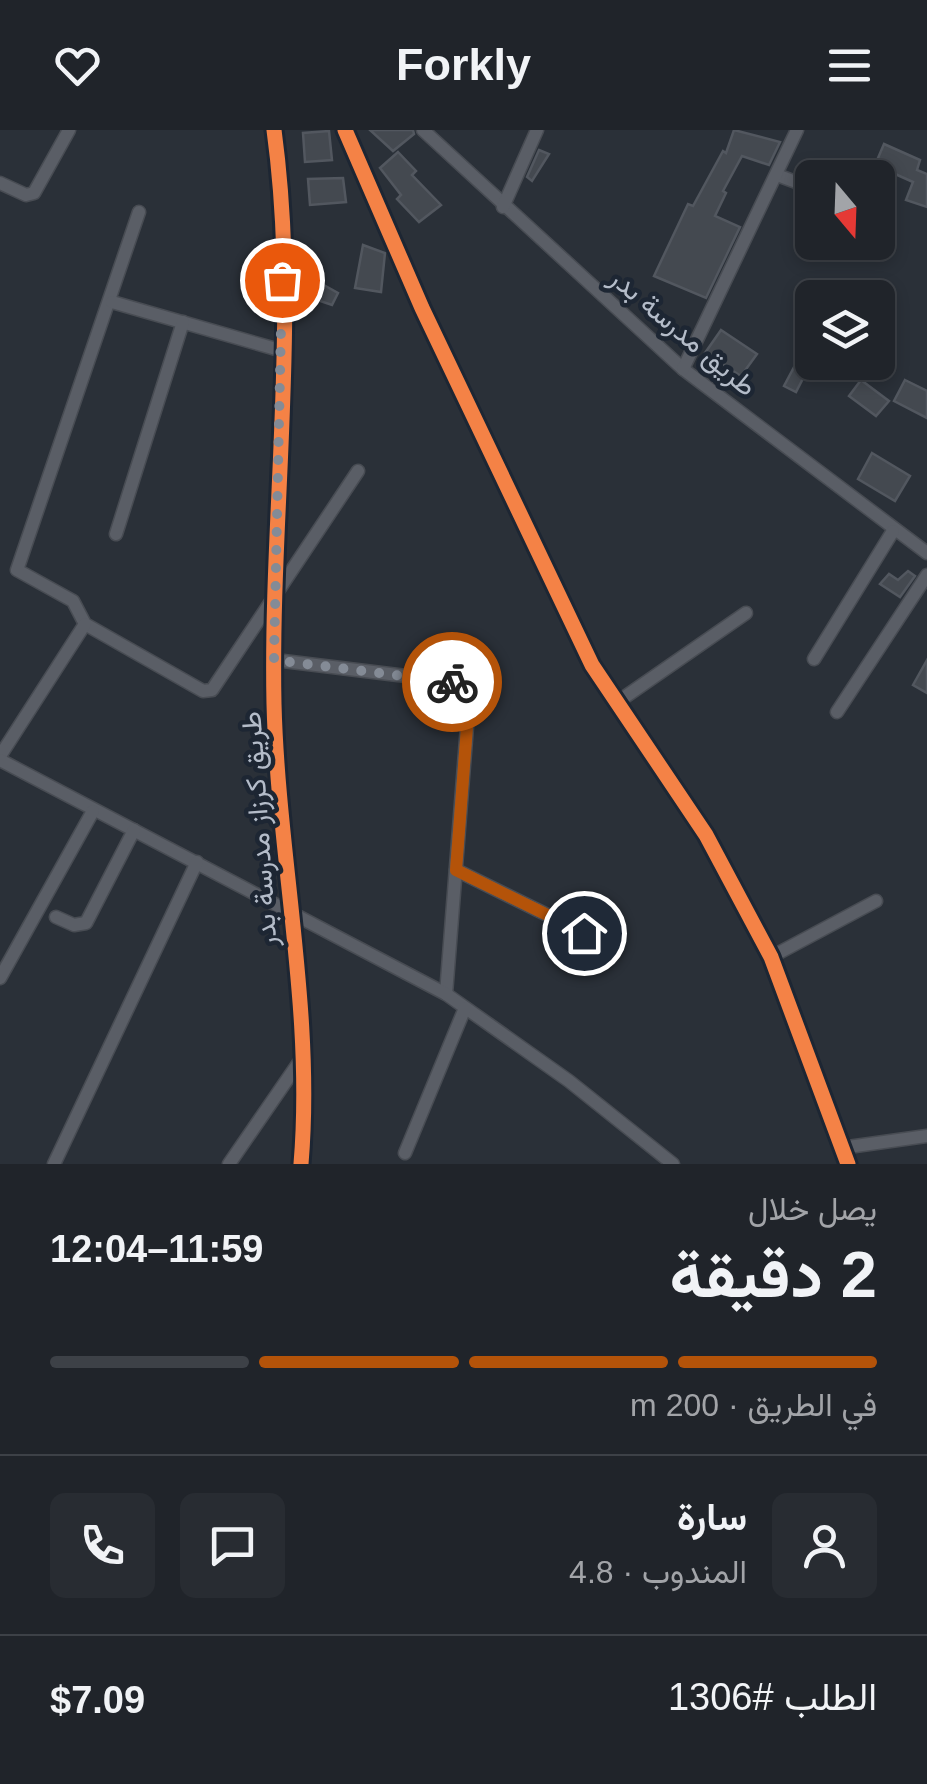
<!DOCTYPE html>
<html lang="ar">
<head>
<meta charset="utf-8">
<style>
	body { margin:0; font-family:Arial,Vazirmatn,sans-serif; background:#282c32; color:#f1f3f6; direction:rtl; height:100vh; display:flex; flex-direction:column; font-size:38px; white-space:nowrap }
	* { box-sizing:border-box; margin:0 }
	p { font-size:32px; color:#a2a4a8 }
	.icon { flex:none; width:55px; height:55px; fill:none; stroke:currentColor; stroke-width:2; stroke-linecap:round; stroke-linejoin:round }
	.map { position:relative; height:1034px; overflow:hidden; direction:ltr }
	.details { display:flex; flex-direction:column; background:#20242a; flex:1 }
	.details>* { flex:none }
	.needle { width:65px; rotate:161deg }
	.buttons { position:absolute; left:795px; top:30px; display:grid; gap:20px }
	.buttons a { display:grid; place-items:center; width:100px; height:100px; border-radius:15px; background:#20242a; box-shadow:0 5px 15px #0003,0 0 0 2px #3d4147; font-size:50px }
	.pin { position:absolute; display:grid; place-items:center; width:85px; height:85px; color:#fff; margin:-42px; border:5px solid #fff; border-radius:50%; box-shadow:0 2px 10px #0007 }
	.courier { position:absolute; display:grid; place-items:center; width:100px; height:100px; margin:-50px; border:8px solid #b45309; border-radius:50%; background:#fff; color:#222; box-shadow:0 2px 12px #0007 }
	.headline em { font-style:normal; font-weight:700 }
	.headline div { display:flex; flex-direction:column-reverse }
	.headline { display:flex; align-items:center; justify-content:space-between; height:170px; padding:0 50px }
	h1 { font-size:65px; font-weight:700; line-height:75px }
	.bar { display:grid; grid-template-columns:repeat(4,1fr); gap:15px 10px; align-content:center; height:120px; padding:0 50px }
	.bar i { height:12px; border-radius:8px; background:#3d4147 }
	.bar .on { background:#b45309 }
	.bar p { grid-column:span 4 }
	.line { display:flex; align-items:center; gap:25px; padding:0 50px; border-top:2px solid #3d4147 }
	.line div { flex:1 }
	.round { display:grid; place-items:center; flex:none; width:105px; height:105px; border-radius:15px; background:#282c32 }
	header { display:flex; justify-content:space-between; align-items:center; height:130px; padding:0 50px; background:#20242a; font-size:45px; font-weight:700 }
	.map>svg:first-child { display:block }
	.building { fill:#444950; stroke:#52575f; stroke-width:2.5 }
	.lines { fill:none; stroke-linecap:round; stroke-linejoin:round }
	.minor-casing { stroke:#484c53; stroke-width:15 }
	.minor { stroke:#5a5e66; stroke-width:12 }
	.cycleway-casing { stroke:#1d2633; stroke-width:21 }
	.cycleway { stroke:#f48246; stroke-width:15 }
	.done { stroke:#848b96; stroke-width:10; stroke-dasharray:0 18 }
	.route { stroke:#b45309; stroke-width:12 }
	.labels { text-anchor:middle; dominant-baseline:central; stroke-width:9; stroke-linejoin:round; paint-order:stroke }
	.street-label { font-size:28px; fill:#b4bcc9; stroke:#1d2633 }
</style>
</head>
<body>
<header><svg class="icon" aria-label="menu" viewBox="0 0 24 24"><path d="M4 6h16M4 12h16M4 18h16"/></svg>Forkly<svg class="icon" aria-label="heart" viewBox="0 0 24 24"><path d="M12 20l-8-8c-3-5 5-10 8-4 3-6 11-1 8 4z"/></svg></header>
<div class="map">
<svg width="927" height="1034" viewBox="0 0 927 1034">
	<rect width="100%" height="100%" fill="#2a3038"/>
	<g class="building">
		<polygon points="370,0 413,0 414,4 393,21"/>
		<polygon points="734,0 780,12 769,35 742,26 723,61 726,63 715,86 740,97 706,168 654,146 688,74 693,76 723,21 726,23"/>
		<polygon points="329,1 332,30 305,32 303,3"/>
		<polygon points="884,14 920,30 917,40 927,44 927,77 906,70 913,52 875,35"/>
		<polygon points="539,20 549,24 532,51 527,47"/>
		<polygon points="398,22 416,41 412,45 441,75 419,92 397,69 401,65 380,38"/>
		<polygon points="343,48 346,72 310,75 308,49"/>
		<polygon points="363,115 385,123 381,162 355,158"/>
		<polygon points="304,144 338,163 332,175 302,165"/>
		<polygon points="721,200 757,224 741,246 705,223"/>
		<polygon points="801,224 812,231 796,262 784,256"/>
		<polygon points="861,250 889,271 876,286 849,266"/>
		<polygon points="905,250 927,261 927,288 894,271"/>
		<polygon points="872,323 910,346 895,371 858,349"/>
		<polygon points="908,441 915,446 900,467 880,454 889,444 898,450"/>
		<polygon points="927,530 927,563 913,555"/>
	</g>
	<g class="lines">
		<defs>
			<g id="minor">
				<path d="M274 0C300 190 270 384 274 574 278 727 314 881 301 1034"/>
				<polyline points="345,0 422,178 592,535 706,705 771,827 848,1034"/>
				<polyline points="423,0 683,239 927,423"/>
				<polyline points="777,45 812,58"/>
				<polyline points="0,53 26,65 34,63 69,0"/>
				<polyline points="503,77 537,0"/>
				<polyline points="139,82 17,440 73,471 85,494 203,561 212,560 358,341"/>
				<polyline points="112,172 283,221"/>
				<polyline points="683,239 797,0"/>
				<polyline points="116,404 183,192"/>
				<polyline points="814,529 893,401"/>
				<polyline points="275,530 447,551 465,559 469,571 446,864"/>
				<polyline points="619,571 746,483"/>
				<polyline points="837,582 927,445"/>
				<polyline points="0,626 85,494"/>
				<polyline points="0,630 446,864 569,951 673,1034"/>
				<polyline points="456,740 584,803"/>
				<polyline points="56,787 74,795 86,793 134,700"/>
				<polyline points="771,827 876,771"/>
				<polyline points="0,848 93,681"/>
				<polyline points="841,1018 927,1006"/>
				<polyline points="405,1023 465,878"/>
				<polyline points="54,1034 197,732"/>
				<polyline points="229,1034 302,928"/>
			</g>
		</defs>
		<use href="#minor" class="minor-casing"/>
		<use href="#minor" class="minor"/>
		<defs>
			<g id="cycleway">
				<path d="M274 0C300 190 270 384 274 574 278 727 314 881 301 1034"/>
				<polyline points="345,0 422,178 592,535 706,705 771,827 848,1034"/>
			</g>
		</defs>
		<use href="#cycleway" class="cycleway-casing"/>
		<use href="#cycleway" class="cycleway"/>
	</g>
	<g class="lines">
		<polyline class="done" points="282,150 274,530 452,552"/>
		<polyline class="route" points="452,552 465,558 469,571 456,740 584,803"/>
	</g>
	<g class="labels">
		<g class="street-label">
			<text transform="translate(683 202) rotate(40)">طريق مدرسة بدر</text>
			<text transform="translate(259 699) rotate(-94)">طريق كرزاز مدرسة بدر</text>
		</g>
	</g>
</svg>
<div class="buttons">
<a><svg class="needle" viewBox="-14 -14 28 28"><path d="M0-13l5 13h-10z" fill="#e53935"/><path d="M0 13l5-13h-10z" fill="#a2a4a8"/></svg></a>
<a><svg class="icon" aria-label="layers" viewBox="0 0 24 24"><path d="M12 4l9 5-9 5-9-5zM3 14l9 5 9-5"/></svg></a>
</div>
<div class="pin" style="left:282px;top:150px;background:#ea580c"><svg class="icon" aria-label="bag" viewBox="0 0 24 24"><path d="M5 8h14l-1 12H6zM9 8a3 3 0 0 1 6 0"/></svg></div>
<div class="pin" style="left:584px;top:803px;background:#1f2937"><svg class="icon" aria-label="home" viewBox="0 0 24 24"><path d="M3 11l9-7 9 7M6 9v11h12V9"/></svg></div>
<div class="courier" style="left:452px;top:552px"><svg class="icon" aria-label="bike" viewBox="0 0 24 24"><circle cx="6" cy="16" r="4"/><circle cx="18" cy="16" r="4"/><path d="M6 16l4-8h5l3 8M10 8l3 8H6M13 5h3"/></svg></div>
</div>
<section class="details">
<div class="headline"><div><h1>2 دقيقة</h1><p>يصل خلال</p></div><em>11:59–12:04</em></div>
<div class="bar"><i class="on"></i><i class="on"></i><i class="on"></i><i></i><p>في الطريق · 200 m</p></div>
<div class="line" style="height:180px"><a class="round"><svg class="icon" aria-label="person" viewBox="0 0 24 24"><circle cx="12" cy="8" r="4"/><path d="M4 21q1-7 8-7t8 7"/></svg></a><div><b>سارة</b><p>المندوب · 4.8</p></div><a class="round"><svg class="icon" aria-label="chat" viewBox="0 0 24 24"><path d="M4 5h16v11H9l-5 4z"/></svg></a><a class="round"><svg class="icon" aria-label="phone" viewBox="0 0 24 24"><path d="M5 4h4l2 5-3 2q2 4 5 5l2-3 5 2v4C11 20 4 13 5 4z"/></svg></a></div>
<div class="line" style="height:130px"><div>الطلب #1306</div><b>$7.09</b></div>
</section>
</body>
</html>
